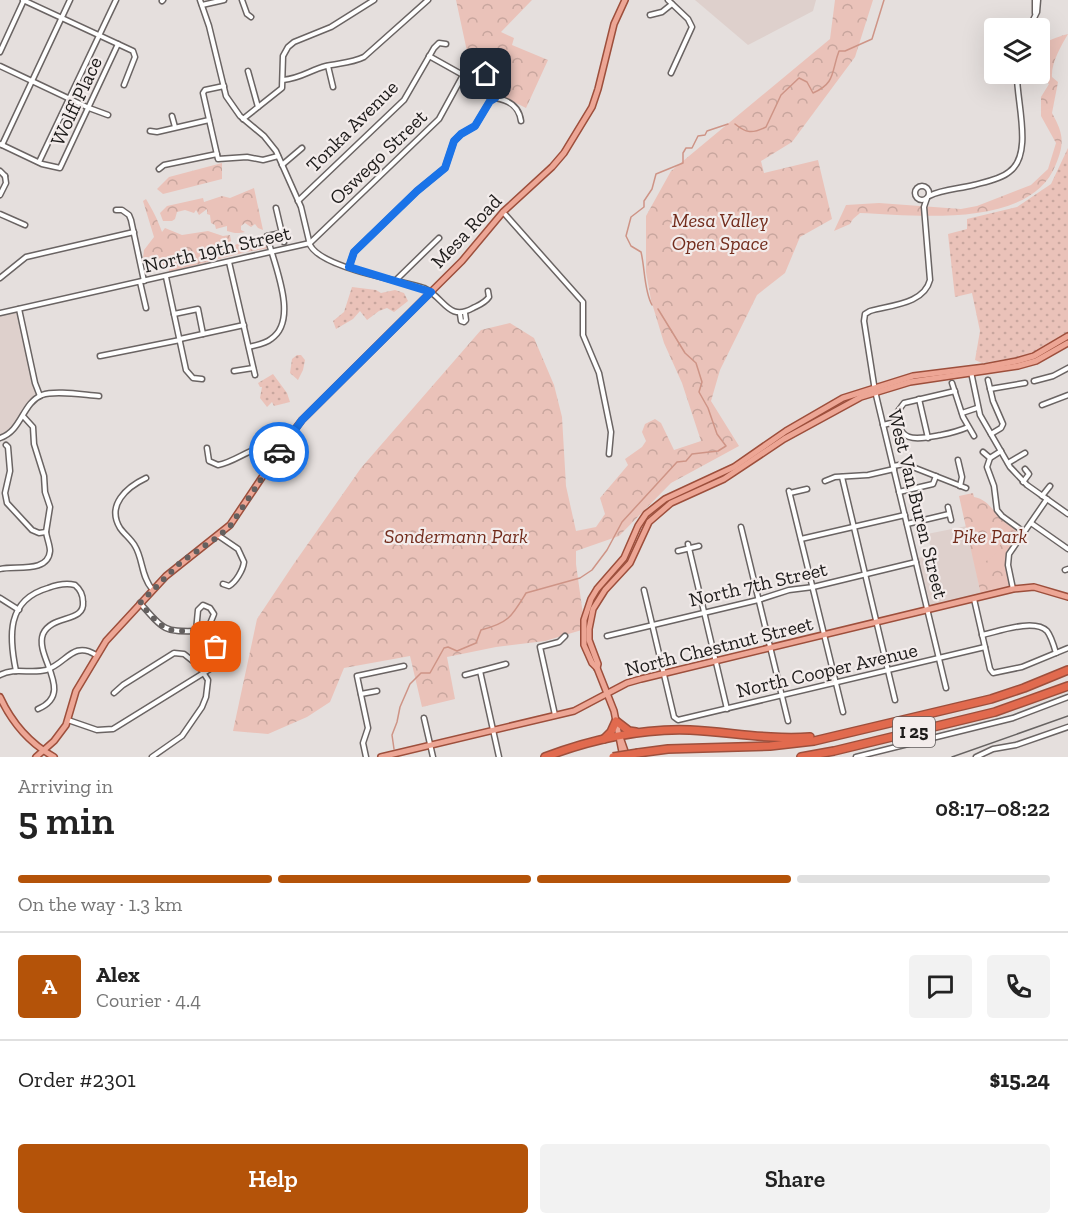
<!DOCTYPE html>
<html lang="en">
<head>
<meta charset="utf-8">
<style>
	body { margin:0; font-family:"Zilla Slab",serif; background:#f2f2f2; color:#222; height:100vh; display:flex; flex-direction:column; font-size:22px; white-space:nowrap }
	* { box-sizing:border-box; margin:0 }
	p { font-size:20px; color:#767676 }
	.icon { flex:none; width:33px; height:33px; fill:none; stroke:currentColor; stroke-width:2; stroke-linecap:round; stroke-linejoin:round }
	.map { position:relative; height:757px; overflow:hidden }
	.side { display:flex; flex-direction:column; background:#fff; flex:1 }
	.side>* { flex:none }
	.controls { position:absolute; left:984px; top:18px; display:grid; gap:12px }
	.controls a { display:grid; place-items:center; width:66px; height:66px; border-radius:6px; background:#fff; box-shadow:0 6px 24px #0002; font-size:30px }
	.pin { position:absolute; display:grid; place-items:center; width:51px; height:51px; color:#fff; margin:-26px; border-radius:12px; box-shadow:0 3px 9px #0006 }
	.courier { position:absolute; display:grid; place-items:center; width:60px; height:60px; margin:-30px; border:4px solid #1a73e8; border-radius:50%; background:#fff; color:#222; box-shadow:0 2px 8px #0007 }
	.head em { font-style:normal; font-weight:600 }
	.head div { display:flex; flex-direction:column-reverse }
	.head { display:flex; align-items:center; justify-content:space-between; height:102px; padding:0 18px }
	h1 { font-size:39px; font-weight:600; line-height:45px }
	.bar { display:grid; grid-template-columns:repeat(4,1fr); gap:9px 6px; align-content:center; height:72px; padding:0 18px }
	.bar i { height:8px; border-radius:4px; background:#e0e0e0 }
	.bar .selected { background:#b45309 }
	.bar p { grid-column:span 4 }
	.line { display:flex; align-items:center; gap:15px; padding:0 18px; border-top:2px solid #e0e0e0 }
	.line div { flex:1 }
	.round { display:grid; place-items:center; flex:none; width:63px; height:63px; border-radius:6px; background:#f2f2f2 }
	.button { display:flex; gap:12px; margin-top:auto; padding:12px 18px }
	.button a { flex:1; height:69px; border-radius:6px; background:#b45309; color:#fff; font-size:24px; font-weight:600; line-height:69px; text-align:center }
	.button a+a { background:#f2f2f2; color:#222 }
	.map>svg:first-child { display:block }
	.built { fill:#ded0cc }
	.grass { fill:url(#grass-dots) }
	.forest { fill:url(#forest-crowns) }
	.pitch { fill:#eac2b9 }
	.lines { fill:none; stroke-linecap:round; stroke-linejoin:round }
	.stream { stroke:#ce9486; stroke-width:1.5 }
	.minor-casing { stroke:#6a6463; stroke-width:7 }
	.major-casing { stroke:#9d4f3c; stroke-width:8 }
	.highway-casing { stroke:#9d4f3c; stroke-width:10 }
	.minor { stroke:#fff; stroke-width:4 }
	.major { stroke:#eda695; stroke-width:5 }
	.highway { stroke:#e16a4e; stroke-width:7 }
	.rail { stroke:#676362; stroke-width:1.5 }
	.highway-bridge-casing { stroke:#9d4f3c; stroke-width:10; stroke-linecap:butt }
	.highway-bridge { stroke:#e16a4e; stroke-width:7 }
	.done { stroke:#64605f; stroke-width:6; stroke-dasharray:0 10.8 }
	.route { stroke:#1a73e8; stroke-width:8 }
	.labels { text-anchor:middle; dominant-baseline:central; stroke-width:4.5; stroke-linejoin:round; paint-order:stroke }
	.shield { fill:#f3eceb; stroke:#5e5a59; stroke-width:1.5 }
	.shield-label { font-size:18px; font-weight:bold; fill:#1e1c1b }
	.street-label { font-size:20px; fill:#1e1c1b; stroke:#f3eceb }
	.park-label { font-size:20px; font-style:italic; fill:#722c1c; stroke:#f3eceb }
</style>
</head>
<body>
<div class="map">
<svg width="1068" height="757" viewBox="0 0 1068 757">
	<defs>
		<pattern id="grass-dots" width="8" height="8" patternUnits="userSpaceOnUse" patternTransform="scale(1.5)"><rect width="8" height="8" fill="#eac2b9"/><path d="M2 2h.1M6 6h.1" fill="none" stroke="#c8a69e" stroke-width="1.8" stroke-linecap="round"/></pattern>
		<pattern id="forest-crowns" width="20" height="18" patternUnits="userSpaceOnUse" patternTransform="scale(1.5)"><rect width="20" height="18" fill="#eac2b9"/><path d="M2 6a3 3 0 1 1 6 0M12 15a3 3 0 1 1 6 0" fill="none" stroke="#c8a69e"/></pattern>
	</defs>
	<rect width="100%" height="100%" fill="#e5dfdd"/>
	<g class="built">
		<polygon points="695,0 816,0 813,11 748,45"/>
		<polygon points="18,312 34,387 37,394 30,401 14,426 0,435 0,315"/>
		<polygon points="967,526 981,595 931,607 918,558 933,555 927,534"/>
	</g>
	<g class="grass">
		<polygon points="1068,148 1068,332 1030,355 982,363 975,360 980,331 972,293 955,297 948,234 967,229 967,219 1017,207 1051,184"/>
		<polygon points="352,287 376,290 381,293 395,290 404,293 408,301 394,312 387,308 379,311 367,320 360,311 353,319 336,329 333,321 344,312"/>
		<polygon points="297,355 301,355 305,360 303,370 298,380 290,373 292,359"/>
		<polygon points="273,374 287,393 290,402 274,406 272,402 267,407 260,398 262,387 260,387 258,383"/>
	</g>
	<g class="forest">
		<polygon points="456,0 532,0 501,32 514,38 512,45 548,60 526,108 486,88 493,73 475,63 471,70"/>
		<polygon points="835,0 873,0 855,57 792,142 761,161 764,173 818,160 832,219 800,237 785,273 757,295 720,370 711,401 739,446 671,483 619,536 576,551 576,564 585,629 545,641 496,647 447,657 455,699 422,707 410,656 344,668 330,702 307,717 268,734 233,731 257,619 293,565 361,468 481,330 510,323 534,338 554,385 562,417 566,486 576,531 596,527 605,514 600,498 628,465 625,459 642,447 646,441 642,432 645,424 655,419 661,423 674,450 701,441 682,383 664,343 651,300 646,272 646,216 671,171 830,39"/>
		<path d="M1068 34C1061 46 1051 63 1052 77L1058 82 1052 113C1063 133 1065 142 1056 164 1031 230 915 215 860 213L853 219 850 224 834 231 846 205 879 203 961 209 977 206 1031 185 1048 169 1056 143 1041 116V97L1049 84 1037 76V74H1040C1040 45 1039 42 1068 34Z"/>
		<polygon points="222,163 222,179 163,194 157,189 169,177"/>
		<path d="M254 188 263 230 258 228 255 224 251 227 245 223 241 226V230L245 232C237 234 234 233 227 231V226L216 229 215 225 211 223 210 215 207 214V209L199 215 196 210 194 213 185 210 177 212 175 219 172 221H163L160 213 167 206 203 198 204 202 222 196 230 198Z"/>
		<path d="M146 199C153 211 157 218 162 232L165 228 182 235 208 231 223 236 230 235 232 247 237 244 251 246 264 244 258 236 265 234 270 248 246 252 169 272V262L162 266 152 262 149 257 143 258 144 250 154 237 143 201Z"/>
		<path d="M973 493 974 497C987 499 992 510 1001 518 1007 523 1015 527 1020 533 1002 559 1006 557 1010 587L981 595 959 496Z"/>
	</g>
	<path class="pitch" d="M1001 529C1004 548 994 560 976 565L971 537Z"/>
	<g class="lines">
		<g class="stream">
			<path d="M735 124C746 133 752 134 766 127L781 95 799 78 807 82 813 93C836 83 831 72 839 51H845L872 39 884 0"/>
			<path d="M652 305C644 291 645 268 641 252L631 246 626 236 631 217 644 207V201L652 189 656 174 683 163V153L686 148H692L698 136 705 135 707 131 728 124"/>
			<path d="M394 749 392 735 397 722 400 707 410 684 421 673H430L444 648 448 647 457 651 476 643 481 630C509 623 512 616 526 593L580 578 592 570 607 550 622 522 677 462 686 461 692 454 718 451 726 446 717 434 708 408 699 392 702 382 696 363 685 353 658 309"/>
		</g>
		<defs>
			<g id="minor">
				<polyline points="23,0 133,51 135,57 124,85"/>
				<path d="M200 0 209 26 226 96 240 116 264 136 276 151 301 207 310 245C322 268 398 280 424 288 445 298 448 322 473 308 479 305 485 303 489 297L488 291"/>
				<polyline points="242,0 247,14 251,17"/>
				<polyline points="668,0 688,19 692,27 671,73"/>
				<polyline points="162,1 163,0"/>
				<polyline points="202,5 224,0"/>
				<polyline points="1035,13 1035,0"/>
				<polyline points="650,15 662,12 672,4"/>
				<polyline points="1029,28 1037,12 1038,0"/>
				<polyline points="0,52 24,0"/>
				<polyline points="429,56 463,75"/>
				<polyline points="0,66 89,108 108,115"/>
				<polyline points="328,66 333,87"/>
				<polyline points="248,71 258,107"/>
				<path d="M283 80C302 78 310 70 326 66 339 63 352 63 364 57L428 0"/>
				<polyline points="224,86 205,90 203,93 218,159 247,157 263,160 278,156"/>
				<path d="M495 98C509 100 519 106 521 121"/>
				<polyline points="172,116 175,127"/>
				<polyline points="243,119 282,88 283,56 288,47 294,42 331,27 374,0"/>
				<polyline points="150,131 157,132 209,120"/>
				<polyline points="0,144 42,164 60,168 118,44"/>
				<polyline points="2,145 70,0"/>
				<polyline points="39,162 116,0"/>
				<polyline points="282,165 302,148"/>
				<polyline points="159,169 164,165 217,154"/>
				<polyline points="0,171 5,176"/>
				<circle cx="922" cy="193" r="7"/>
				<polyline points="0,195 6,183 5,176"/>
				<path d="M929 196C943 189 959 189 974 185 985 182 1001 179 1009 172 1034 155 1016 100 1017 74"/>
				<path d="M927 198 924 207 930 280C924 304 891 305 870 311L865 314 864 321 875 391 946 688"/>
				<polyline points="298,201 404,100 434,48 439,43 446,44"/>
				<polyline points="276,208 284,242"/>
				<polyline points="116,210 122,210 129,215 131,220 144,281"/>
				<polyline points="503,212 583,302 583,335 599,373 611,432 609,454"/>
				<polyline points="0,214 25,225"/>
				<polyline points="229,262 255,375"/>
				<polyline points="349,267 354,252 417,191 445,168 454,141 461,134 475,126 490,101 495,98"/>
				<polyline points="166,277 186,370 193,378 202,379"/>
				<polyline points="0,278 26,257 134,232"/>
				<polyline points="396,280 439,238"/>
				<polyline points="140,282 146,308"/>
				<polyline points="19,309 35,383 40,396"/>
				<polyline points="0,313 310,243 439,119 468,66 472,66 486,74 487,78 484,88 493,95 495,98"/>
				<polyline points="174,314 198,309 203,334"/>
				<polyline points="460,314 461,321 464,322 466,320 465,313"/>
				<polyline points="180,339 244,325"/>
				<path d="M249 347C256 345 265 344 271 339 300 320 273 262 267 236L281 233"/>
				<polyline points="100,356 180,340"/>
				<polyline points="234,371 253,368"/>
				<polyline points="971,372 980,415 1010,467 1027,485 1068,514"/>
				<polyline points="988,380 993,401 1003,424 1001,428 991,434"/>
				<polyline points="1034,381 1053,376 1068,368"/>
				<polyline points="952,383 963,417 974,436"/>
				<polyline points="990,389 1025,383"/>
				<path d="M955 391 904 403 898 411C896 445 918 439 941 435 951 433 959 431 968 427"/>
				<polyline points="919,399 928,438"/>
				<polyline points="1042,405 1068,395"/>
				<polyline points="962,413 977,408"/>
				<polyline points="883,425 899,421"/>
				<path d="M0 438C22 431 22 403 42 395 56 390 84 395 99 396"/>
				<polyline points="6,445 8,447 10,471 5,493 7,503 32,530 39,533 46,532 50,507 45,492 44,476 34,444 33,427 23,416"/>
				<path d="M207 448 209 461 218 465C240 461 258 439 281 449"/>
				<polyline points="1001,451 990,458 987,467 994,486 997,510 1002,516 1024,532"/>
				<polyline points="983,452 990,458"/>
				<polyline points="958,460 962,477 960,486"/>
				<polyline points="1008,463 1025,453"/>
				<polyline points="893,466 905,464 966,488"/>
				<polyline points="842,477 895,700"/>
				<path d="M146 478C127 487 106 505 120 528 124 534 131 539 135 546 143 559 141 576 152 589"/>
				<polyline points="825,481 835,477 868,475 894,469"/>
				<polyline points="1023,482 1029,474 1025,469"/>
				<polyline points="789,491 843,712"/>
				<polyline points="899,492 933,484 936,476"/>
				<polyline points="790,493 807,489"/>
				<polyline points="1042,496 1050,486"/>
				<polyline points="948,507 951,520"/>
				<polyline points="1031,523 1068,549"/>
				<polyline points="907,524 949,514"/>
				<polyline points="741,527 788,721"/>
				<path d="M219 536 238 549 244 562C243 570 236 582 229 586L223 584"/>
				<polyline points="801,539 905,515"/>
				<polyline points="688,544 727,709"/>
				<polyline points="678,551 699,546"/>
				<path d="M0 569C14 565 48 574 50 551 50 545 47 539 46 532"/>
				<polyline points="1065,570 1068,569"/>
				<polyline points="1013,589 1008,565 1009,554 1047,499"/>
				<polyline points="644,590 674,717 678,720 985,647"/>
				<polyline points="0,598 19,610"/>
				<polyline points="974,599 990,669 993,673 1022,667 1068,648"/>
				<path d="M140 603C168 635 165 631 207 631"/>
				<polyline points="196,631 198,610 203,605 210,608 214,614 207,631"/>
				<path d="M982 635C997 632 1034 618 1047 631 1051 636 1054 646 1056 653"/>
				<polyline points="607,636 758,600 789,590 813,587 916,562"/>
				<path d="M16 671C9 637 6 600 48 588 56 585 67 583 75 585 81 590 83 595 83 602 85 623 52 614 43 634 34 657 76 693 38 709"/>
				<polyline points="480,671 499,757"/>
				<path d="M0 675C14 667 31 674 46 670 66 664 73 640 96 655"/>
				<polyline points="465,675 506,664"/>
				<polyline points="114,693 123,685 174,653 184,654 199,666 208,680 206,697 202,707 182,736 152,757"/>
				<polyline points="361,694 377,691"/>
				<polyline points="555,715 540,647 559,642 565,636"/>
				<polyline points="424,718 433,757"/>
				<path d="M68 720 97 730 113 729 210 669C221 656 215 643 207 631"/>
				<polyline points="366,757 363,743 368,728 357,676 404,666"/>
				<polyline points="856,757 1013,718 1068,697"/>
				<polyline points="976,757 993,749 1016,745 1068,727"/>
			</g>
			<g id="major">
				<polyline points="597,668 598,664 589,640 589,629 593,609 605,590 630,563 649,522 671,503 724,479 784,439 861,397 910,382 1018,366 1036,361 1068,343"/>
				<path d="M0 697C12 723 29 743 54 757"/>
				<polyline points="620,737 627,757"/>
				<polyline points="36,757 54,741 66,725 76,691 106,641 166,576 230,525 289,437 302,420 462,261 503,212 552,167 564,153 592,107 598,89 614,24 625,0"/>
				<polyline points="381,757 574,711 627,683 641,679 1013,589 1034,587 1068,597"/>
				<polyline points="623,757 614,711 597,668 592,663 584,645 584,620 591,599 597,589 624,558 638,526 646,514 665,499 734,467 786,431 843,398 913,376 985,367 1017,361 1034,356 1068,336"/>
			</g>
			<g id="highway">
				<polyline points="604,739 611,732 616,721 629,731 636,732"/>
				<polyline points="638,753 668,749 770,746 814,741 991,699 1024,688 1068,670"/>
				<path d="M545 757C589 740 642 728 690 730 730 732 769 740 810 737"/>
				<polyline points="801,757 834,751 995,712 1068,686"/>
			</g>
		</defs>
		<use href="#minor" class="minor-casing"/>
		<use href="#major" class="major-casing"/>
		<use href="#highway" class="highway-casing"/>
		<use href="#minor" class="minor"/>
		<use href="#major" class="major"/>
		<use href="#highway" class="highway"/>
		<polyline class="rail" points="952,757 1068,716"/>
		<defs>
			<polyline id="highway-bridge" points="613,757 638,753"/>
		</defs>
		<use href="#highway-bridge" class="highway-bridge-casing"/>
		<use href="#highway-bridge" class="highway-bridge"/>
	</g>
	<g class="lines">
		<path class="done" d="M216 647 207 631C165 631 168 635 140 603L181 562 219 536 231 525 279 452"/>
		<polyline class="route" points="279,452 302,420 431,292 349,267 354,252 417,191 445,168 454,141 461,134 475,126 490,101 495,98 493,95 484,88 487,78 486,74"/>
	</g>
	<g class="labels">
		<rect class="shield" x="893" y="717" width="42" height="30" rx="4.5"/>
		<g class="shield-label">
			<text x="914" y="732">I 25</text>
		</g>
		<g class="street-label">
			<text transform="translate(76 101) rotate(-65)">Wolff Place</text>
			<text transform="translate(352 126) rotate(-45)">Tonka Avenue</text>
			<text transform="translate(378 157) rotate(-44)">Oswego Street</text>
			<text transform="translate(466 231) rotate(-47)">Mesa Road</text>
			<text transform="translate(217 249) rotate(-13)">North 19th Street</text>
			<text transform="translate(918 504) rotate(76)">West Van Buren Street</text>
			<text transform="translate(758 584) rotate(-13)">North 7th Street</text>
			<text transform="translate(719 646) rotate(-14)">North Chestnut Street</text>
			<text transform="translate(827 670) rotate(-13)">North Cooper Avenue</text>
		</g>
		<g class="park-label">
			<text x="720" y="220">Mesa Valley<tspan x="720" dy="23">Open Space</tspan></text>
			<text x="456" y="536">Sondermann Park</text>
			<text x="990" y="536">Pike Park</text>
		</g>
	</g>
</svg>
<div class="controls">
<a><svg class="icon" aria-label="layers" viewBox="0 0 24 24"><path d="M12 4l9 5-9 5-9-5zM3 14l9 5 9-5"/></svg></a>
</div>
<div class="pin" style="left:216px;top:647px;background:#ea580c"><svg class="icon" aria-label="bag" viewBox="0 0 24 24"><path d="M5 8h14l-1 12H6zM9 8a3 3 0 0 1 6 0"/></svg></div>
<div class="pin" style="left:486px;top:74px;background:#1f2937"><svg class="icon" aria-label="home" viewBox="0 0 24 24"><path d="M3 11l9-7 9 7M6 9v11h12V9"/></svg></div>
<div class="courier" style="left:279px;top:452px"><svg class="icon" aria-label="car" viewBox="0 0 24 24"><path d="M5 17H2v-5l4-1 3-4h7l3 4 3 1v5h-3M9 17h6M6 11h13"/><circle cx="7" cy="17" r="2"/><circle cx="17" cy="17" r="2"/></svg></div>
</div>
<section class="side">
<div class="head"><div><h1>5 min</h1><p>Arriving in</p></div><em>08:17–08:22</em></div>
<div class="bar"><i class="selected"></i><i class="selected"></i><i class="selected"></i><i></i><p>On the way · 1.3 km</p></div>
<div class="line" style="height:108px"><b class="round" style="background:#b45309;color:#fff">A</b><div><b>Alex</b><p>Courier · 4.4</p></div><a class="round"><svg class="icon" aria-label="chat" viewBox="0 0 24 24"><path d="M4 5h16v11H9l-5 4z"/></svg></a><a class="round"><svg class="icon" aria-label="phone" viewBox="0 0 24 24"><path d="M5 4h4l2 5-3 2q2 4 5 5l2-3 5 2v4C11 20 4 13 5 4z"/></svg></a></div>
<div class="line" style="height:78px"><div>Order #2301</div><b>$15.24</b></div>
<div class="button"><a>Help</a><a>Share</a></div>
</section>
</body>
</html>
